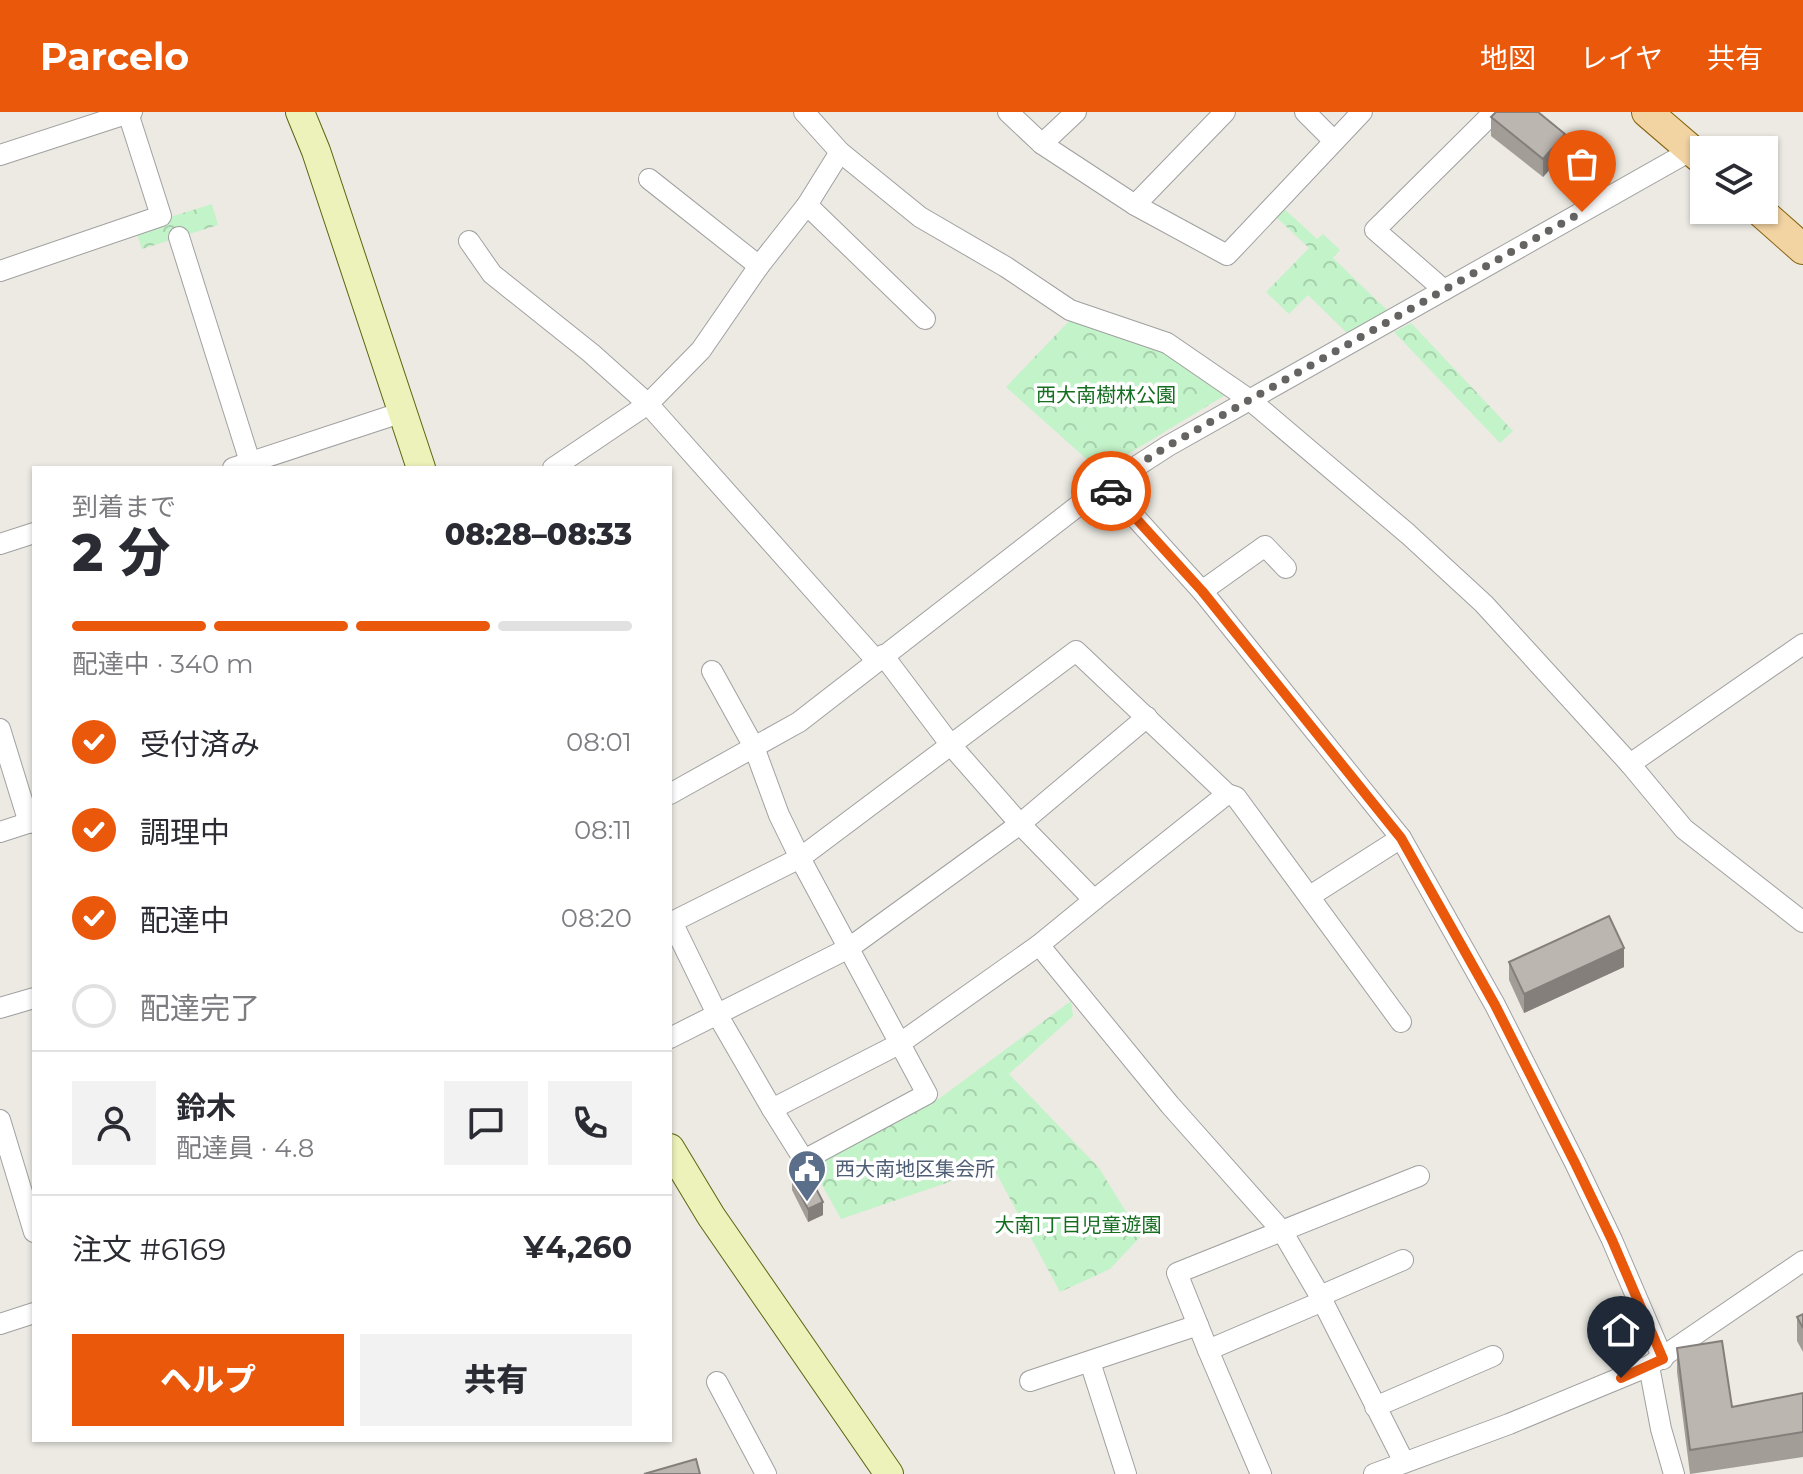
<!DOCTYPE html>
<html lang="ja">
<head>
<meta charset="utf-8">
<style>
	body { margin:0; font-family:Montserrat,"Noto Sans JP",sans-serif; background:#f2f2f3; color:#2b2b33; height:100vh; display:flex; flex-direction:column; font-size:30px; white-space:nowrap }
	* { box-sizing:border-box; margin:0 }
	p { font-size:26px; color:#7c7c81 }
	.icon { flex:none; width:44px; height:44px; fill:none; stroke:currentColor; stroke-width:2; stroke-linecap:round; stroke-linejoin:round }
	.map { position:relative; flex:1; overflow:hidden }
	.drawer { position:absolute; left:32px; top:354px; width:640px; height:976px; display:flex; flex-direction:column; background:#fff; border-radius:0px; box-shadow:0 2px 6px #0004 }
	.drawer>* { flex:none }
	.tools { position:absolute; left:1690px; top:24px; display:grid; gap:16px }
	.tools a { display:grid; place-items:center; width:88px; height:88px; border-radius:0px; background:#fff; box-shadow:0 2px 6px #0004; font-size:40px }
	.pin { position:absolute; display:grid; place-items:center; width:68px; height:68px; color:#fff; margin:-82px -34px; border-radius:50% 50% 50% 0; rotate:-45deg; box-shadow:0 0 8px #0007 }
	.pin .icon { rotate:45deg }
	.courier { position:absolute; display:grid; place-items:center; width:80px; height:80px; margin:-40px; border:6px solid #ea580c; border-radius:50%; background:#fff; color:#222; box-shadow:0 2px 10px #0007 }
	.overview em { font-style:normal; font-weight:800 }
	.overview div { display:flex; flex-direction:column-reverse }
	.overview { display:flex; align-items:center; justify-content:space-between; height:136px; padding:0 40px }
	h1 { font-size:52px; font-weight:800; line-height:60px }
	.bar { display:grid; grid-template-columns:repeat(4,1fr); gap:12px 8px; align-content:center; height:96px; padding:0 40px }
	.bar i { height:10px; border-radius:6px; background:#e1e1e2 }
	.bar .current { background:#ea580c }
	.bar p { grid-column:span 4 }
	.line { display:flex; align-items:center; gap:20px; padding:0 40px; border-top:2px solid #e1e1e2 }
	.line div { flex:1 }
	.round { display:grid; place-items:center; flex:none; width:84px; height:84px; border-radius:0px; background:#f2f2f3 }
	ol { padding:0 40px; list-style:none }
	li { display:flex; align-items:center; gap:24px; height:88px }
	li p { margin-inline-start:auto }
	li .icon { padding:8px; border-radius:50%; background:#ea580c; color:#fff; stroke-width:4 }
	li:last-child { color:#7c7c81 }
	li i { width:44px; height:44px; border:4px solid #e1e1e2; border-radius:50% }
	.primary-button { display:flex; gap:16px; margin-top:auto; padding:16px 40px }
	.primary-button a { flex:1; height:92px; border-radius:0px; background:#ea580c; color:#fff; font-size:32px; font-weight:800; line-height:92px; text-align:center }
	.primary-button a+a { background:#f2f2f3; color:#2b2b33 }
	header { display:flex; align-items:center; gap:48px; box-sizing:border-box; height:112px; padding:0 40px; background:#ea580c; color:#fff }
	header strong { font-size:38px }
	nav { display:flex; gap:44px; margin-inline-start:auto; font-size:28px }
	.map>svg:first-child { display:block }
	.park { fill:url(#park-crowns) }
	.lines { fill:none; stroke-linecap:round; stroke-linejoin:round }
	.street-casing { stroke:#a0a0a0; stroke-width:22 }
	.secondary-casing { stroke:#59670f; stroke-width:30 }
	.primary-casing { stroke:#86640e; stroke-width:32 }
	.street { stroke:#fff; stroke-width:20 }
	.secondary { stroke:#edf2bb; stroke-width:28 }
	.primary { stroke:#f2d3a2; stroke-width:30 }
	.wall { fill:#a29d97 }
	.shaded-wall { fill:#847f7b }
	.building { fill:#bcb6b0; stroke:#847f7b; stroke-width:2 }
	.done { stroke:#656462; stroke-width:8; stroke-dasharray:0 14.4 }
	.route { stroke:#ea580c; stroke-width:10 }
	.labels { text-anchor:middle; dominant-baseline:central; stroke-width:7; stroke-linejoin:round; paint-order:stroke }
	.park-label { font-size:20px; fill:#166e21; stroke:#fff }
	.service-label { font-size:20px; fill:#4e5e75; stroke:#fff; text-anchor:start }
</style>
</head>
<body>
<header>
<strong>Parcelo</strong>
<nav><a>地図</a><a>レイヤ</a><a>共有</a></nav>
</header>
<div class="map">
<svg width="1803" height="1362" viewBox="0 0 1803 1362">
	<defs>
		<pattern id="park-crowns" width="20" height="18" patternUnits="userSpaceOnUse" patternTransform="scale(2)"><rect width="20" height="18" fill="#c3f3c9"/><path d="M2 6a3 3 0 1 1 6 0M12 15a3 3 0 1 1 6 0" fill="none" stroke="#a7d0ac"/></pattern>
	</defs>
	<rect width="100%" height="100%" fill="#eceae3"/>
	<g class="park">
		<polygon points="212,92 218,113 142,137 135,116"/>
		<polygon points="1280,93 1317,127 1323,122 1340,138 1333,146 1389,200 1349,223 1308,183 1289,202 1266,180 1309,136 1272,101"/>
		<polygon points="1072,206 1153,234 1232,279 1100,359 1006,275"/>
		<polygon points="1411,211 1513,319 1500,331 1394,220"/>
		<polygon points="1071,889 1073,904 1009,962 1099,1056 1141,1124 1110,1157 1060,1180 993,1055 841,1107 812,1055 940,986"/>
	</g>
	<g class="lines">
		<defs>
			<g id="street">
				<polyline points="804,0 840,40 920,105 1006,155 1070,198 1167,231 1250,288 1408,422 1484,492 1630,652 1684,717 1803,810"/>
				<polyline points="1008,0 1042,32 1135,93 1227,143 1362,0"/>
				<polyline points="1305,0 1333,28"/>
				<polyline points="1042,32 1076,0"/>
				<polyline points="0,43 132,0"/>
				<polyline points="649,67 759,154"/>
				<polyline points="807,93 925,207"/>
				<polyline points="1135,93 1225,0"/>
				<polyline points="179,125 250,350"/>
				<polyline points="469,129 492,162 591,241 648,292 876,548"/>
				<polyline points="0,159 161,104 128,1"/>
				<polyline points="1444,178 1375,118 1494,0"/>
				<polyline points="233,356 403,300"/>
				<polyline points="553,356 648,292 701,238 759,154 807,93 840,40"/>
				<polyline points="1106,373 1202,479 1401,726 1495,893 1575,1051 1612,1128 1663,1247"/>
				<polyline points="0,432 34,421"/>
				<polyline points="1202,479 1265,434 1286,456"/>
				<polyline points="883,543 950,632 1020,712 1094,788 1039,833 899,932 772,997 717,902 672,810 800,746 1076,539 1227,682 1236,685 1401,910"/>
				<polyline points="712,559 754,635 779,703 800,746 927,982 804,1048 772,997"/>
				<polyline points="0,617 29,711"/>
				<polyline points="1630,652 1803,532"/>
				<polyline points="670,682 799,610 1092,383 1168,334 1692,38"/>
				<polyline points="0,720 34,709"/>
				<polyline points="1310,784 1401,726"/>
				<polyline points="1094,788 1227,682"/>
				<polyline points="1039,833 1170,993 1282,1119 1320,1184 1404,1350"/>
				<polyline points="0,896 34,886"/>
				<polyline points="670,926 849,836 1020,712 1147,605"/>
				<polyline points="0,1008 34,1120"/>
				<polyline points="1320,1184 1403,1148"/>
				<polyline points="1323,1189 1208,1238 1177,1161 1419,1064"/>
				<polyline points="0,1212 34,1201"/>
				<polyline points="1208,1238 1261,1362"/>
				<polyline points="1090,1250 1126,1362"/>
				<polyline points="1649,1254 1661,1317 1674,1362"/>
				<polyline points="1030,1269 1198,1213"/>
				<polyline points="717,1270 766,1362"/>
				<polyline points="1375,1295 1493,1244"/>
				<polyline points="1374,1362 1509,1312 1649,1254 1803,1149"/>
			</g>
			<g id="secondary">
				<polyline points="300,0 316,39 421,356"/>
				<polyline points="670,1036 711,1104 889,1362"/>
			</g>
			<g id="primary">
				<polyline points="1647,0 1704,49"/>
				<polyline points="1759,98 1803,137"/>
			</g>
		</defs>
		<use href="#street" class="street-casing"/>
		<use href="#secondary" class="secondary-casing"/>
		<use href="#primary" class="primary-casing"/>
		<use href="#street" class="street"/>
		<use href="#secondary" class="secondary"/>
		<use href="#primary" class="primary"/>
	</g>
	<g class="wall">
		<polygon points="1491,5 1565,41 1543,65 1491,24"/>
		<polygon points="1509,850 1624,855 1524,901 1509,868"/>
		<polygon points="792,1066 823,1103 808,1110 792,1078"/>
		<polygon points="1803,1202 1803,1240 1797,1229 1797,1205"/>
		<polygon points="1677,1236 1732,1295 1803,1281 1803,1345 1690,1362 1677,1260"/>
	</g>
	<g class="shaded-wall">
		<polygon points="1565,22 1565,41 1543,65 1543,47"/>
		<polygon points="1624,836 1624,855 1524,901 1524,882"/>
		<polygon points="823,1090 823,1103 808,1110 808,1097"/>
	</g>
	<g class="building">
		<polygon points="1496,0 1538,0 1565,22 1543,47 1491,5"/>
		<polygon points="1609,804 1624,836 1524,882 1509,850"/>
		<polygon points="807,1059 823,1090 808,1097 792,1066"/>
		<polygon points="1803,1202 1803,1216 1797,1205"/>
		<polygon points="1722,1229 1732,1295 1803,1281 1803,1320 1690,1338 1677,1236"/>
		<polygon points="696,1347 700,1362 644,1362"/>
	</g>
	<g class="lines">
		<polyline class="done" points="1111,379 1106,373 1168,334 1582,100"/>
		<polyline class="route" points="1111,379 1202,479 1401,726 1495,893 1575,1051 1612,1128 1663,1247 1621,1266"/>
	</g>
	<defs>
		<symbol id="civic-pin" viewBox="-11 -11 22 30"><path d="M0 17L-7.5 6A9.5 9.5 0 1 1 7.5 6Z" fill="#5c6f8a" stroke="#fff"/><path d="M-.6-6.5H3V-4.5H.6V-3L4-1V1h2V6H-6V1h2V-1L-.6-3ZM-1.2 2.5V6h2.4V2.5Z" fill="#fff"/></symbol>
	</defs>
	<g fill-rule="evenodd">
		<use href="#civic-pin" x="785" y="1035" width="44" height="60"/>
	</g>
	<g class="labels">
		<g class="park-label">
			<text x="1106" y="283">西大南樹林公園</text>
			<text x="1078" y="1113">大南1丁目児童遊園</text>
		</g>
		<g class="service-label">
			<text x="835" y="1057">西大南地区集会所</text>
		</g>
	</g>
</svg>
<div class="tools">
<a><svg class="icon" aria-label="layers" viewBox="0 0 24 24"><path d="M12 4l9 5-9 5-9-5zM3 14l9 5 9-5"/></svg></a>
</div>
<div class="pin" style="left:1582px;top:100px;background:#ea580c"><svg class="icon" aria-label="bag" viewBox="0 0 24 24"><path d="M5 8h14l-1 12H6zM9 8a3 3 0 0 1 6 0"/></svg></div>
<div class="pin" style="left:1621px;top:1266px;background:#1f2937"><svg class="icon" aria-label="home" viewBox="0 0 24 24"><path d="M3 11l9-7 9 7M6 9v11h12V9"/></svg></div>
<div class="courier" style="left:1111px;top:379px"><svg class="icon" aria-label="car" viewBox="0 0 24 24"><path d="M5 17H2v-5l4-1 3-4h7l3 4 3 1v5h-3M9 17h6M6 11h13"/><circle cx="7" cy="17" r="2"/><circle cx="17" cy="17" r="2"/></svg></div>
<section class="drawer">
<div class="overview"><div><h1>2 分</h1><p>到着まで</p></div><em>08:28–08:33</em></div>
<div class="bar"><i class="current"></i><i class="current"></i><i class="current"></i><i></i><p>配達中 · 340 m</p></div>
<ol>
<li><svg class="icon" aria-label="check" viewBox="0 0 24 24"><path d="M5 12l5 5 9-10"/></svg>受付済み<p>08:01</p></li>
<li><svg class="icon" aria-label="check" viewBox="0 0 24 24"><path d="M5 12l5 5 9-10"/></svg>調理中<p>08:11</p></li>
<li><svg class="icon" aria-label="check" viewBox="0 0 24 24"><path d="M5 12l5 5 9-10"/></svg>配達中<p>08:20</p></li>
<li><i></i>配達完了</li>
</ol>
<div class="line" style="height:144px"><a class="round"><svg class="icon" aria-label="person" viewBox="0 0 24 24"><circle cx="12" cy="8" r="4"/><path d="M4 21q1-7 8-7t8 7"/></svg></a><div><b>鈴木</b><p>配達員 · 4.8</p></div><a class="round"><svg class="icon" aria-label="chat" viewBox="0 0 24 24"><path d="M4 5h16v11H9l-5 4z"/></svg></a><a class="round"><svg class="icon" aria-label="phone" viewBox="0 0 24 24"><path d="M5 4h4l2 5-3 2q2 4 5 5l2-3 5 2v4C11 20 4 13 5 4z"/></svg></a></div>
<div class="line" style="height:104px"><div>注文 #6169</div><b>¥4,260</b></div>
<div class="primary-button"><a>ヘルプ</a><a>共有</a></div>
</section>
</div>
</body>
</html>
